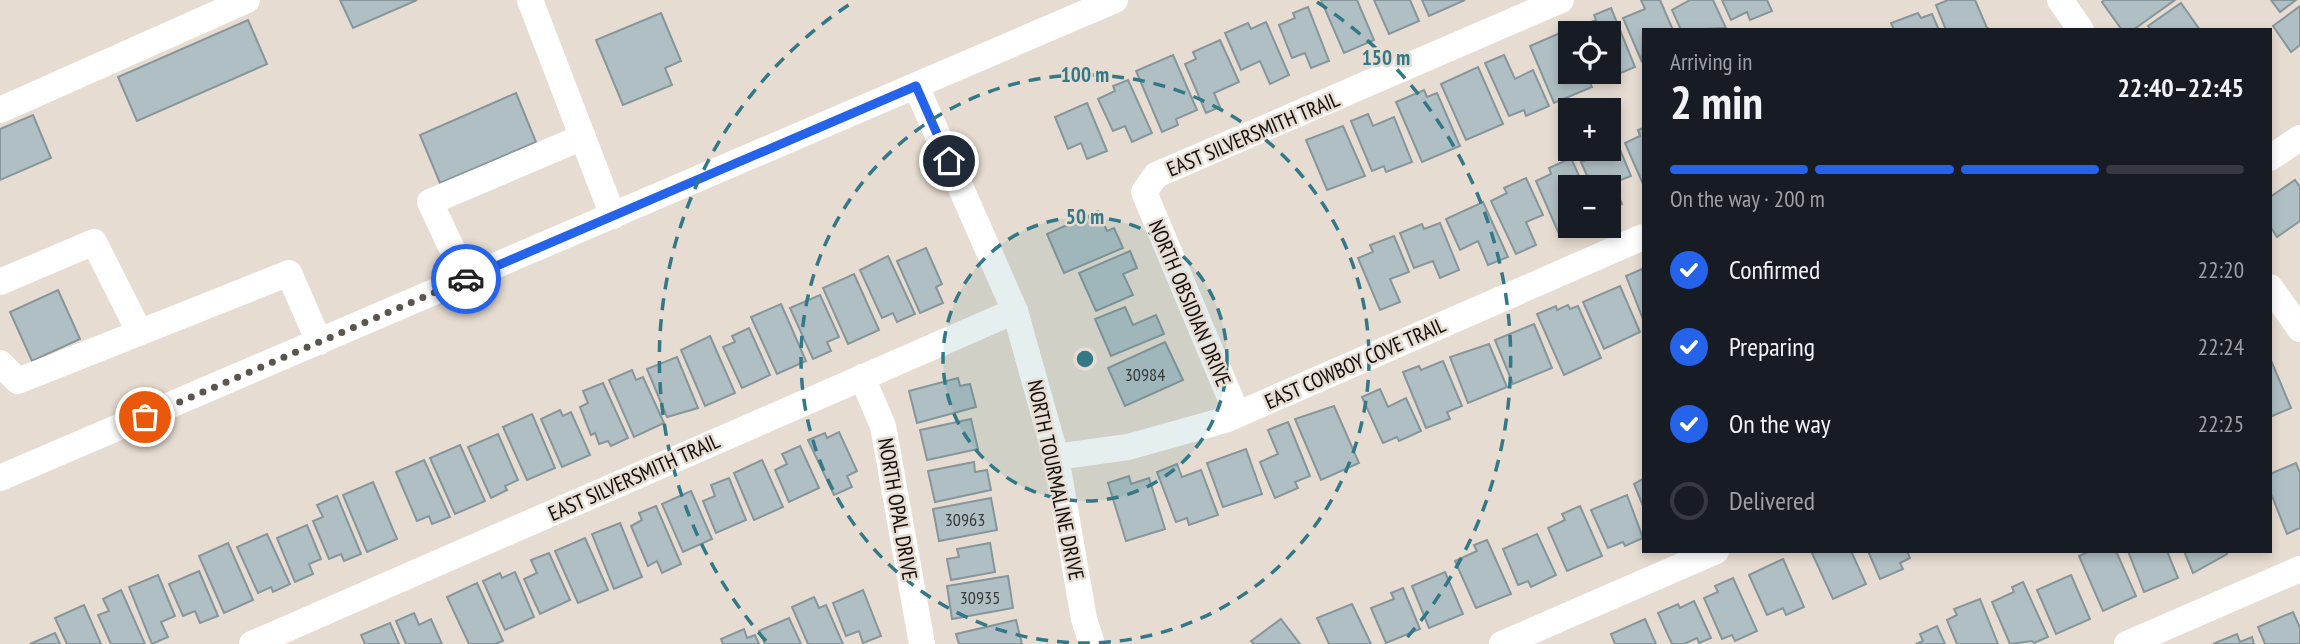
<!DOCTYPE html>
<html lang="en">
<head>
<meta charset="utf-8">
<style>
	body { margin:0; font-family:"PT Sans Narrow",sans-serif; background:#20242c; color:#f1f3f6; height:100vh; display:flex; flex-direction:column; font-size:26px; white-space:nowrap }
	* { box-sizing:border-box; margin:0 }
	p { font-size:23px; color:#9ea1a6 }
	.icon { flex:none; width:38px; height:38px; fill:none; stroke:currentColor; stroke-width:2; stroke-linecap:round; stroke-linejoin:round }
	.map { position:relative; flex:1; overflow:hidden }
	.details { position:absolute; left:1642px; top:28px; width:630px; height:525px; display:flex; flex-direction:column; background:#171b24; border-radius:0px; box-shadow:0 4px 10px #0003 }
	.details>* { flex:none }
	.tools { position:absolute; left:1558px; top:21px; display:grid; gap:14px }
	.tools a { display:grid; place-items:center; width:63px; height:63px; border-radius:0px; background:#171b24; box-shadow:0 4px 10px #0003; font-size:35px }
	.pin { position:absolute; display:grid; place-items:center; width:60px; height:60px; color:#fff; margin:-30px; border:4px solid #fff; border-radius:50%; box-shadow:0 2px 7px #0007 }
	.courier { position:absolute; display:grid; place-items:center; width:70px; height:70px; margin:-35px; border:5px solid #2563eb; border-radius:50%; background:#fff; color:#222; box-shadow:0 2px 9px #0007 }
	.head em { font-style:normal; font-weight:700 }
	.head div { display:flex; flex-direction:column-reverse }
	.head { display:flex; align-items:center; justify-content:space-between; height:119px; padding:0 28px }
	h1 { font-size:46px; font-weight:700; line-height:52px }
	.bar { display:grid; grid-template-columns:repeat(4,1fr); gap:10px 7px; align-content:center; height:84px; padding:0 28px }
	.bar i { height:9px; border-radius:5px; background:#363941 }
	.bar .selected { background:#2563eb }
	.bar p { grid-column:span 4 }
	ol { padding:0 28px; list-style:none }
	li { display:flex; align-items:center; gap:21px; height:77px }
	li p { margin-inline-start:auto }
	li .icon { padding:7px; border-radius:50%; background:#2563eb; color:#fff; stroke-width:4 }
	li:last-child { color:#9ea1a6 }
	li i { width:38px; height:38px; border:4px solid #363941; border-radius:50% }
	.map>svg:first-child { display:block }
	.building { fill:#afbfc3; stroke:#86969a; stroke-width:2 }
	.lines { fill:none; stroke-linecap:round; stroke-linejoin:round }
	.minor { stroke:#fff; stroke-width:26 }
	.done { stroke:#5b554f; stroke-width:7; stroke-dasharray:0 12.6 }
	.route { stroke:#2563eb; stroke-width:9 }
	.ring { fill:none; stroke:#337886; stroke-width:3.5; stroke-dasharray:12 9 }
	.labels { text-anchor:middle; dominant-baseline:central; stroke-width:5; stroke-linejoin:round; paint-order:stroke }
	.number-label { font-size:18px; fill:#383938 }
	.street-label { font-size:21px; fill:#100c09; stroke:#e7dcd1 }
	.centre { fill:#337886; stroke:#e7dcd1; stroke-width:3.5 }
	.ring-label { font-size:21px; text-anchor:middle; font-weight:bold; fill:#337886; stroke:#e7dcd1; stroke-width:5; stroke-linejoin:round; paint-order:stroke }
</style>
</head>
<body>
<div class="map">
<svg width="2300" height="644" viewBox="0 0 2300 644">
	<rect width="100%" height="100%" fill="#e7dcd1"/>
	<g class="building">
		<polygon points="340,0 417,0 353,28"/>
		<polygon points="1321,0 1357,0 1374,40 1344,53"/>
		<polygon points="1374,0 1410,0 1419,21 1389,34"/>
		<polygon points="1422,0 1465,0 1429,16"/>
		<polygon points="1641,0 1660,0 1673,30 1643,30 1642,62 1623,18 1645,9"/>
		<polygon points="1690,0 1713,0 1726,28 1681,30 1672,10"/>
		<polygon points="1722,0 1767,0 1772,11 1750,20 1747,12 1731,20"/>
		<polygon points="1948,0 1975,0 1987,28 1991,30 1946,30 1936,5"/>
		<polygon points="2104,0 2175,0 2133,30 2122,30 2102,2"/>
		<polygon points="2271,0 2296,0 2280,12"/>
		<polygon points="2181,3 2200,30 2151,30 2148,26"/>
		<polygon points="2300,6 2300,45 2291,52 2273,26"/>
		<polygon points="1308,7 1329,61 1311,68 1305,53 1292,58 1279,25 1295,18 1293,13"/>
		<polygon points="1611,8 1635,67 1597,83 1592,72 1608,72 1608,33 1577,33 1575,29 1596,20 1594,15"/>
		<polygon points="661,13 681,61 665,68 672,85 623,105 596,40"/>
		<polygon points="1918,13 1921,18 1932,14 1939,30 1894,30 1891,23"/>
		<polygon points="248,20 267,64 137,121 118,77"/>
		<polygon points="1266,22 1289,75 1270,84 1260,61 1241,70 1225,33 1248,23 1251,29"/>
		<polygon points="1567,30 1570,72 1585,72 1592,87 1554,103 1530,46"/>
		<polygon points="1220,40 1239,82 1214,93 1220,107 1206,113 1185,64 1196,59 1193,52"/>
		<polygon points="1173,55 1197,110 1176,119 1178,125 1162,132 1136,71"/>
		<polygon points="1504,55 1515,79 1533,70 1549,106 1526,116 1524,110 1509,116 1485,63"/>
		<polygon points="1478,67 1503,124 1466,140 1441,84"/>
		<polygon points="1128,80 1152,133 1132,142 1125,126 1113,131 1098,99 1115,91 1113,86"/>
		<polygon points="1424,90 1427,97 1437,93 1460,146 1422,162 1396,102"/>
		<polygon points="516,93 536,142 440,183 420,135"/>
		<polygon points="1087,103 1107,151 1087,159 1081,143 1068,149 1055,117"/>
		<polygon points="1368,114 1373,126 1394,117 1412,162 1386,172 1384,166 1372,171 1351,121"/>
		<polygon points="33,115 51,158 0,180 0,129"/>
		<polygon points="1343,126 1365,176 1327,190 1306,140"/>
		<polygon points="1643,128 1643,184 1625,143 1640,136 1638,130"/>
		<polygon points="1616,140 1631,176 1613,183 1622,204 1608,210 1608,187 1592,187 1581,162 1597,156 1594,149 1608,149 1608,143"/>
		<polygon points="1571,158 1584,187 1570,187 1570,226 1577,226 1559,234 1536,181 1551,174 1549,168"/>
		<polygon points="1526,178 1543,215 1526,222 1536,245 1516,254 1491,201 1507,193 1504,188"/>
		<polygon points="2295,180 2300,187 2300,221 2277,237 2270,226 2270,197"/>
		<polygon points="1483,202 1508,257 1488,265 1478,241 1460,250 1446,219"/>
		<polygon points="1098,211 1107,231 1114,228 1123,248 1064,273 1047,234"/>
		<polygon points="1440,223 1459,270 1440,278 1433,261 1414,268 1400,233 1422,224 1424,229"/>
		<polygon points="1394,236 1409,272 1390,279 1400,302 1380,310 1358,258 1373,252 1370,245"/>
		<polygon points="926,248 942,284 936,287 943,303 920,313 897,261"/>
		<polygon points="1130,251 1137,268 1123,274 1133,295 1096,311 1079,273"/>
		<polygon points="888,256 915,314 897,322 893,313 882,318 860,270"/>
		<polygon points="1642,269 1643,271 1643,319 1626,276"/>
		<polygon points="854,274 879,330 848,344 823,288"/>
		<polygon points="1620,286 1640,332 1604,349 1583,302"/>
		<polygon points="58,290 80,339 32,361 10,312"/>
		<polygon points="820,295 839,337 827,342 831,351 813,359 790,308"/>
		<polygon points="781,304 806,361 777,374 751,317"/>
		<polygon points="1568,305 1570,309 1578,306 1601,358 1564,375 1537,314 1556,306 1557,310"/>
		<polygon points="1125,307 1133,325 1156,315 1164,334 1111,356 1095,319"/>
		<polygon points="1534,324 1552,368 1513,384 1495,340"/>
		<polygon points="749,328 770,375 742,388 723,347 735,342 732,336"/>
		<polygon points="710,336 735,393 705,406 681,350"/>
		<polygon points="1165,342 1183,380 1125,406 1108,368"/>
		<polygon points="1489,344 1507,387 1468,403 1450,357"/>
		<polygon points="677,357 698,408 667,417 647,369"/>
		<polygon points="2270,358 2291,408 2270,417"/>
		<polygon points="1443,361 1462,406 1447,412 1450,419 1426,428 1403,372 1419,366 1421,370"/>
		<polygon points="632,370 636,380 643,377 664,423 634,437 609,380"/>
		<polygon points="958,378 960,386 970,384 976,407 917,423 909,391"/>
		<polygon points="603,383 628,438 611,446 608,441 599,444 595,433 591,435 580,407 588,403 583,391"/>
		<polygon points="1380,389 1388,407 1406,398 1421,431 1399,441 1397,437 1383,443 1362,397"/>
		<polygon points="1334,406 1359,463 1321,480 1295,419"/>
		<polygon points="560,410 563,416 571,412 590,455 562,467 541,419"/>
		<polygon points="532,414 555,468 527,480 503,427"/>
		<polygon points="971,419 978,449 927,460 920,430"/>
		<polygon points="1288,422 1310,476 1295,482 1298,488 1275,498 1260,462 1278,454 1268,430"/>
		<polygon points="839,432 857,471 847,476 852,487 834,495 808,440 825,433 827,438"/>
		<polygon points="498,434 518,480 505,486 507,490 491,498 468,447"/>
		<polygon points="460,445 485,501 455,514 430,458"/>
		<polygon points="800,446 819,488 789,502 775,470 787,464 782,454"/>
		<polygon points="1246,449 1262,494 1223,507 1207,463"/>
		<polygon points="424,460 450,517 432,524 429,516 417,521 396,472"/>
		<polygon points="762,460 783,507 754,520 734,473"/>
		<polygon points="974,462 975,472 987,470 991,490 935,502 928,471"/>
		<polygon points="2296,463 2300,473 2300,528 2287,534 2270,491 2270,474"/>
		<polygon points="1177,464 1182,477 1201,470 1218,515 1189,525 1187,518 1176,522 1157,472"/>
		<polygon points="1129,476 1131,484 1149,478 1165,529 1126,541 1108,483"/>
		<polygon points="729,478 746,520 716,533 703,501 715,496 711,485"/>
		<polygon points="1643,479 1643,506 1634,484"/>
		<polygon points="373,482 397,539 367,552 343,495"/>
		<polygon points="691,491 712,539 683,552 662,504"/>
		<polygon points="1627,495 1643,538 1625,546 1623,542 1608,548 1591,510"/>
		<polygon points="337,496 361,554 344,561 341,554 329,559 313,521 323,517 317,505"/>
		<polygon points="991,498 997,530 939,541 933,509"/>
		<polygon points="656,506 681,564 662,573 657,561 648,566 631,526 642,520 639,513"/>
		<polygon points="1580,506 1602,556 1567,571 1548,528 1565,520 1562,514"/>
		<polygon points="620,523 642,577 614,589 592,534"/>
		<polygon points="307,525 321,559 309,564 313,574 295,582 277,538"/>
		<polygon points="267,534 290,584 273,592 271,587 258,593 237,547"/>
		<polygon points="1537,534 1556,575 1531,587 1528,581 1518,585 1503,549"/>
		<polygon points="585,538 608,590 578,603 555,551"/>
		<polygon points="1487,540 1511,594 1476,608 1455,561 1477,551 1474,545"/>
		<polygon points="228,543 253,600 224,613 199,556"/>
		<polygon points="990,543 995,572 951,580 947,559 959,557 957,549"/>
		<polygon points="1811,551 1851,551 1866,584 1833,599"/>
		<polygon points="1868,551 1907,551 1910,558 1900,563 1903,569 1880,579"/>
		<polygon points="2090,551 2116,551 2136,596 2103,611 2079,556"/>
		<polygon points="2128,551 2167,551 2178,578 2144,592"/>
		<polygon points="2184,551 2226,551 2227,554 2193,573"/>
		<polygon points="549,553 570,600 540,614 524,579 537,573 531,560"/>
		<polygon points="1783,559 1804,607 1786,615 1783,608 1767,615 1749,575"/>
		<polygon points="199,571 218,616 200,623 195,611 183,616 169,584"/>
		<polygon points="515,572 534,617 505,630 483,581 500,573 502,578"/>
		<polygon points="1445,572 1463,614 1429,628 1412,586"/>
		<polygon points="158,575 175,616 161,622 168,637 152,644 129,587"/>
		<polygon points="2071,575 2090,619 2056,634 2037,590"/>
		<polygon points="1008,576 1013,608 952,619 947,586"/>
		<polygon points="1733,578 1757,631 1735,641 1732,635 1722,639 1704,598 1718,592 1715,586"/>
		<polygon points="2023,582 2048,637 2034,643 2032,641 2010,644 1992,602 2014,592 2012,587"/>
		<polygon points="477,583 503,641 495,644 469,644 447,597"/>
		<polygon points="1403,588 1420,629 1386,643 1371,608 1394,599 1391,593"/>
		<polygon points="121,590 145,644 111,644 98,615 109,611 103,599"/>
		<polygon points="863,590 881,636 863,643 859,631 846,636 833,603"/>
		<polygon points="814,597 819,608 826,605 843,644 808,644 792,607"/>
		<polygon points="1980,599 1998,644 1957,644 1947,620 1957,615 1954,609"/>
		<polygon points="1694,601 1711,638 1699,643 1697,638 1684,644 1672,644 1658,613 1678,604 1680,608"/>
		<polygon points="1352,604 1371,644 1329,644 1317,618"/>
		<polygon points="84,605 101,644 67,644 55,618"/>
		<polygon points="2293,612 2300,628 2300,644 2265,644 2258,627"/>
		<polygon points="414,613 419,625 431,619 442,644 406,644 396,621"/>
		<polygon points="789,618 801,644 765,644 759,631"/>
		<polygon points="1281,619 1300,644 1254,644 1251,641"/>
		<polygon points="1645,619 1656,644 1615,644 1611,634"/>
		<polygon points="1016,620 1022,644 959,644 956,634"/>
		<polygon points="390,623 399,644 365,644 361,635"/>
		<polygon points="1937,626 1945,644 1916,644 1923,641 1920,634"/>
		<polygon points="744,629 747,638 755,635 759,644 723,644 721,639"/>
		<polygon points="55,633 60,644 30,644"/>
		<polygon points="2237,634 2240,642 2252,637 2254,644 2213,644"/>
	</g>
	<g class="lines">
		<g class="minor">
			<polyline points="530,0 613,216"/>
			<polyline points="2060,0 2081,30"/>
			<polyline points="916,86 1015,311 1056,457 1084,619 1092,644"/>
			<polyline points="0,110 247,0"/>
			<polyline points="2270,158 2300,138"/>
			<polyline points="466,279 430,202 583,137"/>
			<polyline points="0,282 94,242 139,331"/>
			<polyline points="2270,287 2300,329"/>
			<polyline points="0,363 18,381 289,273 319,342"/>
			<polyline points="862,377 883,426 922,644"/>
			<polyline points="1237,414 1144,192 1156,175 1561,0"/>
			<polyline points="1056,457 1128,447 1225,420 1643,237"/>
			<polyline points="0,478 1115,0"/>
			<polyline points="252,644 1015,311"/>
			<polyline points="1502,644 1716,551"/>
			<polyline points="2127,644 2300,569"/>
		</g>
	</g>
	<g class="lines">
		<polyline class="done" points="145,417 466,279"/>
		<polyline class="route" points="466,279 916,86 949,161"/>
	</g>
	<circle cx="1085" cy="359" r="142" fill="#337886" fill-opacity=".12"/>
	<g class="ring">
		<circle cx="1085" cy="359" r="142"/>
		<circle cx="1085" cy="359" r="284"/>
		<path d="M766 641A426 426 0 0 1 853 2M1317 2A426 426 0 0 1 1404 641"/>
	</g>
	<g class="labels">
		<g class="number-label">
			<text x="1145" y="374">30984</text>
			<text x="965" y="519">30963</text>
			<text x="980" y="597">30935</text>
		</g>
		<g class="street-label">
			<text transform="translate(1253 134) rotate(-23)">EAST SILVERSMITH TRAIL</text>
			<text transform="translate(1190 303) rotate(67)">NORTH OBSIDIAN DRIVE</text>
			<text transform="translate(1355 363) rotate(-24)">EAST COWBOY COVE TRAIL</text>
			<text transform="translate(634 477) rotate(-24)">EAST SILVERSMITH TRAIL</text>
			<text transform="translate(1056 480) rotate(78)">NORTH TOURMALINE DRIVE</text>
			<text transform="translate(898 509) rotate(80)">NORTH OPAL DRIVE</text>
		</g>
	</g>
	<circle cx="1085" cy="359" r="10" class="centre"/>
	<g class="ring-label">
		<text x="1386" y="65">150 m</text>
		<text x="1085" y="82">100 m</text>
		<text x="1085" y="224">50 m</text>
	</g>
</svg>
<div class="tools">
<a><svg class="icon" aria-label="locate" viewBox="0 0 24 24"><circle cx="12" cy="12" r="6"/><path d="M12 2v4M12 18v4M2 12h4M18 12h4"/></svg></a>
<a>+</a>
<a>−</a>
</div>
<div class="pin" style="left:145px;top:417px;background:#ea580c"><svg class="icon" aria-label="bag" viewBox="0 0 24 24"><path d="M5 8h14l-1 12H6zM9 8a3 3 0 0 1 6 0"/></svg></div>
<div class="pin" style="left:949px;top:161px;background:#1f2937"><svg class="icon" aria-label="home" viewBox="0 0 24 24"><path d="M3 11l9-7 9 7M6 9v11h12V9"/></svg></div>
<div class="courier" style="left:466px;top:279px"><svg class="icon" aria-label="car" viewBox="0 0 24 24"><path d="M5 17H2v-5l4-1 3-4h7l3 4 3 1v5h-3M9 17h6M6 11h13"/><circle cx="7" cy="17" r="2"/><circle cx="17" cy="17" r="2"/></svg></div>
<section class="details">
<div class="head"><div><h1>2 min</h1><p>Arriving in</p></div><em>22:40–22:45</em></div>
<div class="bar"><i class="selected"></i><i class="selected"></i><i class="selected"></i><i></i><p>On the way · 200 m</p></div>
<ol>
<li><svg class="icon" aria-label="check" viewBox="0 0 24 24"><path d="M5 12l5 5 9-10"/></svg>Confirmed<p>22:20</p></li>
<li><svg class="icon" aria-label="check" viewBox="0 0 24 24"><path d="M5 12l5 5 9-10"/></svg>Preparing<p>22:24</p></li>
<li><svg class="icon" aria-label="check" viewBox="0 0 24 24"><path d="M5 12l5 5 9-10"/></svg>On the way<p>22:25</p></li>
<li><i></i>Delivered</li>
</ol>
</section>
</div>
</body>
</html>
